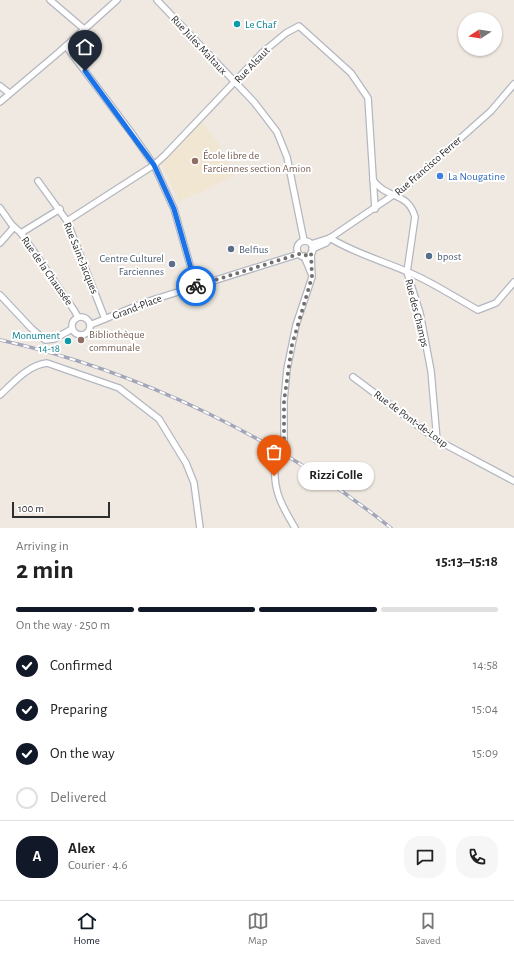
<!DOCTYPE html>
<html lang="en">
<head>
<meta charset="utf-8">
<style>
	body { margin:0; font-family:"Alegreya Sans",sans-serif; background:#f6f6f6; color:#222; height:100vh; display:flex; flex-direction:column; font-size:15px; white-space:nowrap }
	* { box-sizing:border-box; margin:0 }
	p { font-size:13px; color:#767676 }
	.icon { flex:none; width:22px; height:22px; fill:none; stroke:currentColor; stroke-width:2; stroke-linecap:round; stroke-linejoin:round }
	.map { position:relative; height:528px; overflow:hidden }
	.panel { display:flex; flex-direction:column; background:#fff; flex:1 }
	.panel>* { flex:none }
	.needle { width:26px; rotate:258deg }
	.fabs { position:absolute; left:458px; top:12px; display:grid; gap:8px }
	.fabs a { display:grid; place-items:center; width:44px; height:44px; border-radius:50%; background:#fff; box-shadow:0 1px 3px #0004; font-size:20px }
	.scale { position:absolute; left:12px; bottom:10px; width:98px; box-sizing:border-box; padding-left:4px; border:2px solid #2e2e2e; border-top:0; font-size:11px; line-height:14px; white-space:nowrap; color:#2e2e2e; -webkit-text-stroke:3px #fff; paint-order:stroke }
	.pin { position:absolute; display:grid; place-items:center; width:34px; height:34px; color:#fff; margin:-41px -17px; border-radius:50% 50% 50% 0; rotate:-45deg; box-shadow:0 0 4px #0007 }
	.pin .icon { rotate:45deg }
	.courier { position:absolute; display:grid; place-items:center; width:40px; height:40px; margin:-20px; border:3px solid #1a73e8; border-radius:50%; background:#fff; color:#222; box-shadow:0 1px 5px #0007 }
	.bubble { position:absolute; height:28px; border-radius:14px; background:#fff; box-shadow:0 1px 3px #0004; font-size:13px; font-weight:700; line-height:28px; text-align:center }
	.summary em { font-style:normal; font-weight:700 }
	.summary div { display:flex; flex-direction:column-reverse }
	.summary { display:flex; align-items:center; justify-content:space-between; height:68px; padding:0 16px }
	h1 { font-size:26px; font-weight:700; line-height:30px }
	.bar { display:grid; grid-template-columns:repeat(4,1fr); gap:6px 4px; align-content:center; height:48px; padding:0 16px }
	.bar i { height:5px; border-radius:3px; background:#e0e0e0 }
	.bar .selected { background:#111827 }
	.bar p { grid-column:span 4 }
	.line { display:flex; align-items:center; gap:10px; padding:0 16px; border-top:1px solid #e0e0e0 }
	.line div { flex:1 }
	.round { display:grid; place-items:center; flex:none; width:42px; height:42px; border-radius:16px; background:#f6f6f6 }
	ol { padding:0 16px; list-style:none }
	li { display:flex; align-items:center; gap:12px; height:44px }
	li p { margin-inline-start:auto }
	li .icon { padding:4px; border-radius:50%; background:#111827; color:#fff; stroke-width:4 }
	li:last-child { color:#767676 }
	li i { width:22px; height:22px; border:2px solid #e0e0e0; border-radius:50% }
	.tabs { display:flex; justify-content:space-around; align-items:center; height:56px; border-top:1px solid #e0e0e0; background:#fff; font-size:11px; color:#767676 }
	.tabs a { display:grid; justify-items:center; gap:2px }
	.tabs .selected { color:#111827 }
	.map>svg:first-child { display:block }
	.education { fill:#f0e6d1 }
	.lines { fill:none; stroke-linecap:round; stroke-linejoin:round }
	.street-casing { stroke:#b4b7c1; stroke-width:8 }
	.street { stroke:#fff; stroke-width:5.5 }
	.rail-casing { stroke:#a3a6b8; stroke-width:3.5 }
	.rail { stroke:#fff; stroke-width:2; stroke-dasharray:6; stroke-linecap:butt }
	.street-bridge-casing { stroke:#b4b7c1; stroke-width:8; stroke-linecap:butt }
	.street-bridge { stroke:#fff; stroke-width:5.5 }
	.done { stroke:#726f6d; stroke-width:4; stroke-dasharray:0 7.2 }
	.route { stroke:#1a73e8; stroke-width:5 }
	.culture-dot { fill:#0f9aa8; stroke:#fff; stroke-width:1.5 }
	.education-dot { fill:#8d6e63; stroke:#fff; stroke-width:1.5 }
	.shop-dot { fill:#3f7fe0; stroke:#fff; stroke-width:1.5 }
	.service-dot { fill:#5c6f8a; stroke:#fff; stroke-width:1.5 }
	.labels { text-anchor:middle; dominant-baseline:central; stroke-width:4; stroke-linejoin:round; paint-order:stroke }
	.culture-label { font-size:11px; fill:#0d838f; stroke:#fff; text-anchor:start }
	.street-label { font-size:11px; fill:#2e2e2e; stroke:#fff }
	.education-label { font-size:11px; fill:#785e54; stroke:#fff; text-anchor:start }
	.shop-label { font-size:11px; fill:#366cbe; stroke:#fff; text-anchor:start }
	.service-label { font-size:11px; fill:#4e5e75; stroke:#fff; text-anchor:start }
</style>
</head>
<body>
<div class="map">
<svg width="514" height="528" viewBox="0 0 514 528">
	<rect width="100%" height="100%" fill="#efe9e1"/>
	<polygon class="education" points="202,121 222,149 233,176 202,192 179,201 161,163"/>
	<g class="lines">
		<defs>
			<g id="street">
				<polyline points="50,0 84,29"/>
				<polyline points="157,0 254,102 277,132 287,157 304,241"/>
				<polyline points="66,46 133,135 154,165 174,209 196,286"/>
				<polyline points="0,86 9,93"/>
				<polyline points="0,102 58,53 117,0"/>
				<path d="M373 180C387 200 408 191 415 217L407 272 420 313 431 371 437 440"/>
				<polyline points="38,181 67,221 105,319"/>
				<polyline points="0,208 12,225 21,233 74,310 78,317"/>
				<polyline points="67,221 154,165 165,155 263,52 286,33 299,26 351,73 368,98 375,209"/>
				<polyline points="21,233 60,209"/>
				<path d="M330 238C357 255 388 262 417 276 438 286 458 299 478 310L496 303 514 282"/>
				<circle cx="305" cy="249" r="8"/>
				<polyline points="0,243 14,227"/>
				<polyline points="311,244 330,238 408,185 491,111 514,84"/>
				<polyline points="312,249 326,243 330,238"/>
				<polyline points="304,256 311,273"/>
				<polyline points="0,295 31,328 45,340 54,339 72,329"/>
				<circle cx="81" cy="326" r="9"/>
				<polyline points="90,325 146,302 299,254"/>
				<polyline points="353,377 437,440 514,481"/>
				<path d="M0 395C13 383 28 365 47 363L119 388 159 419 186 463 194 483 200 528"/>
				<polyline points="284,443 284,401 287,369 296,325 312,277 311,253"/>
				<path d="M275 465C273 491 282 506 295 528"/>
			</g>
		</defs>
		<use href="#street" class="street-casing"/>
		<use href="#street" class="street"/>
		<defs>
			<path id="rail" d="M0 340C137 370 281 440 391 528"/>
		</defs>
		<use href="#rail" class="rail-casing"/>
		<use href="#rail" class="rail"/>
		<defs>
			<polyline id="street-bridge" points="275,465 284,443"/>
		</defs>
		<use href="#street-bridge" class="street-bridge-casing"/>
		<use href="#street-bridge" class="street-bridge"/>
	</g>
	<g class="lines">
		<polyline class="done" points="196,286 299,254 304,256 311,253 312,277 292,345 284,401 284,443 275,465 274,476"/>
		<polyline class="route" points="85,71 154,165 174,209 196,286"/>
	</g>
	<g class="culture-dot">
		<circle cx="237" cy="24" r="4"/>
		<circle cx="68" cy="341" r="4"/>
	</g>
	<g class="education-dot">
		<circle cx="195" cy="161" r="4"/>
		<circle cx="81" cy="340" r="4"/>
	</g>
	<circle class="shop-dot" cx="440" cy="176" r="4"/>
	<g class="service-dot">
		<circle cx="231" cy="249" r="4"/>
		<circle cx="429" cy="256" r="4"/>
		<circle cx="172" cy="264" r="4"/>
	</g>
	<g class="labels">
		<g class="culture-label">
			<text x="245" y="24">Le Chaf</text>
			<text x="60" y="335" text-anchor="end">Monument<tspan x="60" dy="13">14-18</tspan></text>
		</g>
		<g class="street-label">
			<text transform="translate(199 45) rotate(47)">Rue Jules Maltaux</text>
			<text transform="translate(252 65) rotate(-46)">Rue Alsaut</text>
			<text transform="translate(428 166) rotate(-41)">Rue Francisco Ferrer</text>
			<text transform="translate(81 258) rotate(68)">Rue Saint-Jacques</text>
			<text transform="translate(47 271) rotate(55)">Rue de la Chaussée</text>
			<text transform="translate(137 307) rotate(-21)">Grand-Place</text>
			<text transform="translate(417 313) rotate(76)">Rue des Champs</text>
			<text transform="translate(411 419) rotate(36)">Rue de Pont-de-Loup</text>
		</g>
		<g class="education-label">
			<text x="203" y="155">École libre de<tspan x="203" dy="13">Farciennes section Amion</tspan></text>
			<text x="89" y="334">Bibliothèque<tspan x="89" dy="13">communale</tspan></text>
		</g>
		<g class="shop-label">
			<text x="448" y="176">La Nougatine</text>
		</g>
		<g class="service-label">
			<text x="239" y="249">Belfius</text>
			<text x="437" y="256">bpost</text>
			<text x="164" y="258" text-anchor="end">Centre Culturel<tspan x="164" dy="13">Farciennes</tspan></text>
		</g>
	</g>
</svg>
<div class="fabs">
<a><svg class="needle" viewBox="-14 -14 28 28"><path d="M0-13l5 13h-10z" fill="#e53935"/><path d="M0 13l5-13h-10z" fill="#767676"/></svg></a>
</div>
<div class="scale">100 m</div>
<div class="pin" style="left:274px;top:476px;background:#ea580c"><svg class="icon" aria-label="bag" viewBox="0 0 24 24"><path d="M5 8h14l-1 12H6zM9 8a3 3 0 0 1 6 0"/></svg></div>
<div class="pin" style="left:85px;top:71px;background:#1f2937"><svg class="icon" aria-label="home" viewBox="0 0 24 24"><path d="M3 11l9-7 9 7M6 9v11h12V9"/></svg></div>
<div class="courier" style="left:196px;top:286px"><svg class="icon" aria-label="bike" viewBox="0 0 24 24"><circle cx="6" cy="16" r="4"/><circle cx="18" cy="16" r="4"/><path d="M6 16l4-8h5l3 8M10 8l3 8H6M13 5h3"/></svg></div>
<div class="bubble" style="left:298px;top:462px;width:76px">Rizzi Colle</div>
</div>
<section class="panel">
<div class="summary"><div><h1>2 min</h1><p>Arriving in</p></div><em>15:13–15:18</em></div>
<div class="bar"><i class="selected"></i><i class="selected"></i><i class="selected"></i><i></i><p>On the way · 250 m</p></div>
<ol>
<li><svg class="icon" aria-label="check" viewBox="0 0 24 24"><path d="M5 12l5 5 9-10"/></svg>Confirmed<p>14:58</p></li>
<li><svg class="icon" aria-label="check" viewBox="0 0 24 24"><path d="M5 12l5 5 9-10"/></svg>Preparing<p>15:04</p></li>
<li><svg class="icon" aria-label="check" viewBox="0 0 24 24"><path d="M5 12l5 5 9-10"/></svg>On the way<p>15:09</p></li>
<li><i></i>Delivered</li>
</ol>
<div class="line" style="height:72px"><b class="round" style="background:#111827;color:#fff">A</b><div><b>Alex</b><p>Courier · 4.6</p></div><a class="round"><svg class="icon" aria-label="chat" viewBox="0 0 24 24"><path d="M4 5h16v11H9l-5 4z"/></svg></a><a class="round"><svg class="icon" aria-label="phone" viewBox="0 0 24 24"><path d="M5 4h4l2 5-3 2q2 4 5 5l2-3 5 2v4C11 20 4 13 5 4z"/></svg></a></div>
</section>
<nav class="tabs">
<a class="selected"><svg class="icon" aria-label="home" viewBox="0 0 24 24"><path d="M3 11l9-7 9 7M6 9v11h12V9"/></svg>Home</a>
<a><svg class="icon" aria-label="map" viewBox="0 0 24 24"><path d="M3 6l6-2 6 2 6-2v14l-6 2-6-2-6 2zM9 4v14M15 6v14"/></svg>Map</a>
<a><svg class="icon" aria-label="saved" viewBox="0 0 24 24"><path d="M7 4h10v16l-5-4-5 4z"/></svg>Saved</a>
</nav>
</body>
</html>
